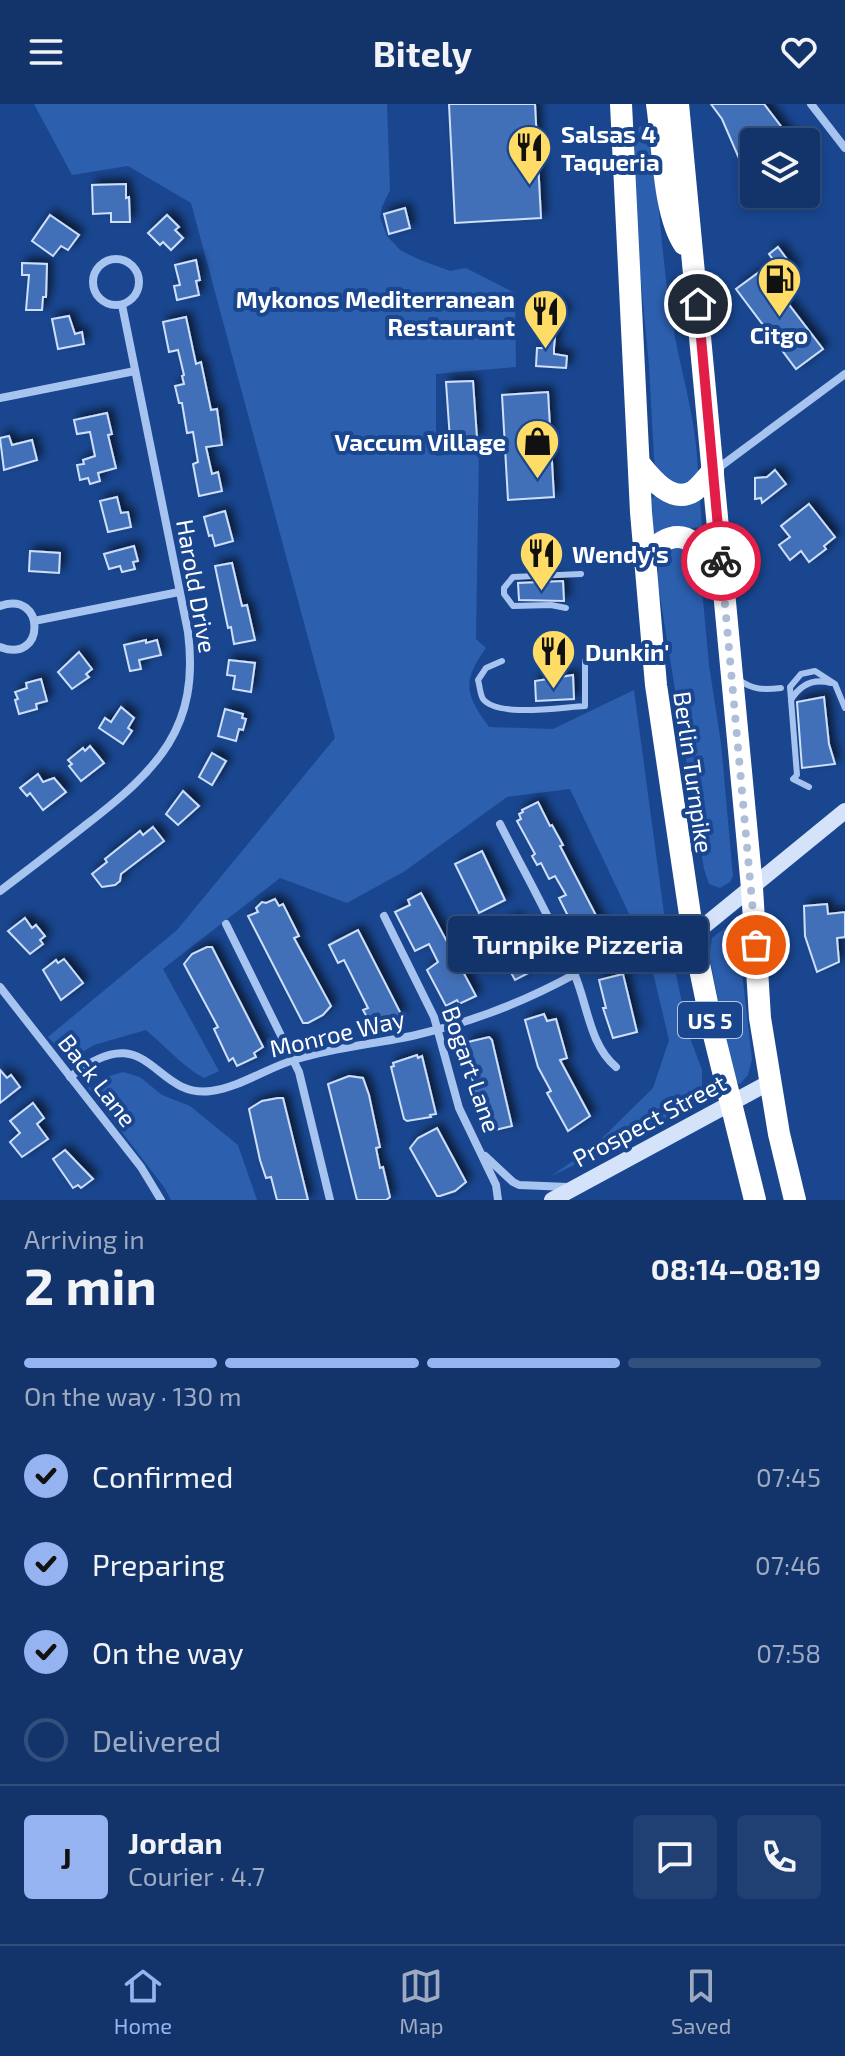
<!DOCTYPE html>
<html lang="en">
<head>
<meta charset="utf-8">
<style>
	body { margin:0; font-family:"Exo 2",sans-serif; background:#203f73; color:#f1f3f6; height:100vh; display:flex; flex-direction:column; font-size:30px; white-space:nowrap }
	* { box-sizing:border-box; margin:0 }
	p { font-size:26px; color:#9daac1 }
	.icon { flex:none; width:44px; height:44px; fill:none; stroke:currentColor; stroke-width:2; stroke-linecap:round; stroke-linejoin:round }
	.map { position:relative; height:1096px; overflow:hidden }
	.side { display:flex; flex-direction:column; background:#13346b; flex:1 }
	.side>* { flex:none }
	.fabs { position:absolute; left:740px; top:24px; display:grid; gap:16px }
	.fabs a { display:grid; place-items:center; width:80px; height:80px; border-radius:8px; background:#13346b; box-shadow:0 4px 12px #0003,0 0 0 2px #324f7e; font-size:40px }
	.pin { position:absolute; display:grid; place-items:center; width:68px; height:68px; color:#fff; margin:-34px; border:4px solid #fff; border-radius:50%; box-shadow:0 2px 8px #0007 }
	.courier { position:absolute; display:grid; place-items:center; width:80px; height:80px; margin:-40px; border:6px solid #e11d48; border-radius:50%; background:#fff; color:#222; box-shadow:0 2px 10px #0007 }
	.bubble { position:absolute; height:56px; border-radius:8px; background:#13346b; box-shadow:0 4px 12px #0003,0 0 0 2px #324f7e; font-size:26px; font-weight:700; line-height:56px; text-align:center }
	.headline em { font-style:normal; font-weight:700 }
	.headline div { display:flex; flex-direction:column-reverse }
	.headline { display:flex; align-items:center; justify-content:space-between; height:136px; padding:0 24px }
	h1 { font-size:52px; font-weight:700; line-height:60px }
	.bar { display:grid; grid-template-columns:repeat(4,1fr); gap:12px 8px; align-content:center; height:96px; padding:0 24px }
	.bar i { height:10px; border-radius:6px; background:#324f7e }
	.bar .active { background:#95b2f1 }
	.bar p { grid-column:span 4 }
	.line { display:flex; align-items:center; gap:20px; padding:0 24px; border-top:2px solid #324f7e }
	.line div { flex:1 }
	.round { display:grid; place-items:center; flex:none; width:84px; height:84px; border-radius:8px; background:#203f73 }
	ol { padding:0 24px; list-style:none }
	li { display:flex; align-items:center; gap:24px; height:88px }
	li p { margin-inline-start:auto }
	li .icon { padding:8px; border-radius:50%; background:#95b2f1; color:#111; stroke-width:4 }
	li:last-child { color:#9daac1 }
	li i { width:44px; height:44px; border:4px solid #324f7e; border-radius:50% }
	header { display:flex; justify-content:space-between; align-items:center; height:104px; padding:0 24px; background:#13346b; font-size:36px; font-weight:700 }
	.tabs { display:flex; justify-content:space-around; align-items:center; height:112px; border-top:2px solid #324f7e; background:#13346b; font-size:22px; color:#9daac1 }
	.tabs a { display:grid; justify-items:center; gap:4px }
	.tabs .active { color:#95b2f1 }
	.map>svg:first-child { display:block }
	.green { fill:#2c5fae }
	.building { fill:#4270b8; stroke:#cedffa; stroke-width:2; filter:url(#shadow) }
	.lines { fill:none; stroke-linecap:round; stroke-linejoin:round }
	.lane { stroke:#a7c3ef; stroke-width:6 }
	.street { stroke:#a7c3ef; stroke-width:8 }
	.secondary { stroke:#d5e3fa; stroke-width:16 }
	.highway { stroke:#fff; stroke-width:22 }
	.done { stroke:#aebed8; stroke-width:8; stroke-dasharray:0 14.4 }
	.route { stroke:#e11d48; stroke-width:10 }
	.labels { text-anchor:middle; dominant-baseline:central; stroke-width:8; stroke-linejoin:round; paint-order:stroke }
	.shield { fill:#19468f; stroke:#bac8dd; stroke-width:2 }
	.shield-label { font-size:22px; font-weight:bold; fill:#fff }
	.poi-label { font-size:24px; font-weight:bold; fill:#fff; stroke:#19468f; text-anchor:start }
	.street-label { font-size:24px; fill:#fff; stroke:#19468f }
</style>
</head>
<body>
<header><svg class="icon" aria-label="menu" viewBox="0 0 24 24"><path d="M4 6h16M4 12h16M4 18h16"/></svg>Bitely<svg class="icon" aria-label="heart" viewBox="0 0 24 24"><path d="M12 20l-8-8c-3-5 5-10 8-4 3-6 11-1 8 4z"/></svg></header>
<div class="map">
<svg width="845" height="1096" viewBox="0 0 845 1096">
	<defs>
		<filter id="shadow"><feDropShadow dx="5" dy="-5" stdDeviation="4" flood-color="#0009"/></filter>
	</defs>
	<rect width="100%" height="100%" fill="#19468f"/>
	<g class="green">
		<path d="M34 0H387L390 86 382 103 380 113 387 132 400 146 418 155 450 167 466 164 515 189 516 263 436 270V352L479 346 476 535 486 544C461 578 466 591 489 623L553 625 634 586 666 824 689 931 702 966V988L689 1002 640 1030 551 1072 592 1044 653 984 669 936 649 852 570 685 507 693 405 767 347 799 280 774 163 865 219 967 204 974C182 962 165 942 146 926L94 941 69 956 48 933 177 826 335 634 191 99 128 62 72 71Z"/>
		<path d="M640 22 649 27C659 86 661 146 670 205 678 260 697 313 698 369L687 381 669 379 655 363 654 354 649 262 637 135 634 30Z"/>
		<polygon points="654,392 700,395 702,423 653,430 652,395"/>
		<polygon points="681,440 698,456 700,463 709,561 721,639 733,772 730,778 720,784 709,780 704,765 657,474 660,451"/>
		<polygon points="729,821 736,822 737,825 752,955 748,971 740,980 735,978 709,851 712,834"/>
		<polygon points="123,968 140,973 162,991 190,1002 238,1041 257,1096 171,1096 164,1083 88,984 86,978 92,985 106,973"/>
	</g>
	<g class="building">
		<polygon points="449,0 535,0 541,114 455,119"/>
		<polygon points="711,0 764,0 793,38 754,38 754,89 722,15"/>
		<polygon points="126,80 126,94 129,93 130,118 111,118 111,109 93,110 92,81"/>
		<polygon points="405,104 410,124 389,130 384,110"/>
		<polygon points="50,111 79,131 68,146 61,142 53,152 32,137"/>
		<polygon points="167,111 179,123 175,126 183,134 171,146 163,138 160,141 148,129"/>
		<polygon points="778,143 795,166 774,181 823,245 796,265 736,185 774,157 769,150"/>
		<polygon points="196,156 200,176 196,177 199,191 177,196 174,182 180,181 175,161"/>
		<polygon points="22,159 47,160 46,193 43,193 42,206 26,206 29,171 22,171"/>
		<polygon points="548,195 566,206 556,222 554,244 554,250 567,252 566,264 536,262 537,244 544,244 546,226 534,219"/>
		<polygon points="69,212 75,230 82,228 84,240 58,245 52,215"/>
		<polygon points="186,213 196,260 201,258 211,306 217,305 222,341 206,343 212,370 218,368 222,387 199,392 193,360 198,358 193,328 187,329 182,299 179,299 175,282 184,280 182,272 184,271 178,246 169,248 163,218"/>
		<polygon points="473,277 477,334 450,336 446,278"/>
		<polygon points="548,288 554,393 508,396 502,291"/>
		<polygon points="107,309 112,330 108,331 116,364 98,369 100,377 90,380 88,374 80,376 77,361 84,360 83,356 95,352 90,328 77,330 74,316"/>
		<polygon points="9,332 12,341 32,336 37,356 4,366 0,334"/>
		<polygon points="775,366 786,380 762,399 761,394 755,395 755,374 767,373"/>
		<polygon points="117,393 121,409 128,408 131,423 108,428 100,397"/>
		<polygon points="809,400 835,433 824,442 826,445 809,458 801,447 790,456 779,441 790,433 781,422"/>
		<polygon points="225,407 233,437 215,442 212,431 209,432 204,413"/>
		<polygon points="134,442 138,457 133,458 135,465 122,468 120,462 109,465 104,450"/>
		<polygon points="30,447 60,449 59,469 29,467"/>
		<polygon points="232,459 242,502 247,501 255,536 234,540 231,523 228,524 215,462"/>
		<polygon points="563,477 564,497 519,496 518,479"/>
		<polygon points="146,536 146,539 157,536 161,551 139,556 141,565 130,567 124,541"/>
		<polygon points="79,548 92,565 86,570 89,573 72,585 58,568"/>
		<polygon points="229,556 255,559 251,588 233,585 235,572 227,571"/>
		<polygon points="573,571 574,595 536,597 535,577"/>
		<polygon points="41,575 47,597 36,600 37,605 19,610 15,596 18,595 15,588 27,584 26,579"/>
		<polygon points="824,593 829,640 835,660 802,664 797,598"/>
		<polygon points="121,603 134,614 128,624 132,627 123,640 99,624 105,614 111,618"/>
		<polygon points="225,605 243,610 242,614 246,615 243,626 239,625 236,637 218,632"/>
		<polygon points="90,642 104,659 81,677 69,662 72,660 68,656 83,644 85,647"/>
		<polygon points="212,649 226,657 212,681 199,673"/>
		<polygon points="38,670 43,678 54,674 66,688 43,706 30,689 27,692 20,684"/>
		<polygon points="183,687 199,702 178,721 166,710"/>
		<polygon points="538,698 550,722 552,721 563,741 560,742 616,850 594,862 584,843 581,845 565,814 568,812 559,794 566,791 555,772 549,775 541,759 537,761 532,752 535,750 517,717 521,715 519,710 523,708 522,706"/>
		<polygon points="153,723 164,737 121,770 120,777 115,781 102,783 92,770 107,758 105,755 140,727 143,731"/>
		<polygon points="482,747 505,796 479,809 455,760"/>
		<polygon points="421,789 476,892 459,900 457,896 446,902 427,866 438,858 429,840 415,847 395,808 410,801 408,796"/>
		<polygon points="275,795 279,802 283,800 299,832 294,834 331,902 323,911 308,919 303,919 248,812 258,808 256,804 262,798 266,799"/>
		<polygon points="827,800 828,810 845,808 845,833 837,834 839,858 817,868 805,832 804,802"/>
		<polygon points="25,814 32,824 36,821 45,832 40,836 43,840 30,850 8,827"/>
		<polygon points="516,814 542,862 515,876 489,828"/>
		<polygon points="358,826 401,910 373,924 363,906 368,904 344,856 338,859 329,841"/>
		<polygon points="207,843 212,843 263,943 254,949 256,953 237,962 233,954 229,957 214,925 218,923 184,860 192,850"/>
		<polygon points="64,855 83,879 61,896 43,866 56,856 58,859"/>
		<polygon points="623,870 637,928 613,934 603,904 606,904 599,876"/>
		<polygon points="544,910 547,917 556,915 567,954 560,956 590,1012 568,1027 547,989 551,987 538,963 525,916"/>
		<polygon points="489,933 492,936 512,1022 491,1027 491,1024 483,1026 466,945 470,944 468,938"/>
		<polygon points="417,951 418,954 422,952 436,1010 430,1011 431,1013 407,1017 404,1015 391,963 394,962 393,959"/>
		<polygon points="0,966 7,974 11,971 20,983 0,999"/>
		<polygon points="349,972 363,974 369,991 380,1043 376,1044 380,1064 383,1063 390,1093 386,1096 357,1096 328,980"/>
		<polygon points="278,994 283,994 308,1096 277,1096 271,1073 266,1074 260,1056 249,1005 262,997"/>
		<polygon points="33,999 44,1014 37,1020 48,1035 22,1053 10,1038 20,1029 10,1017"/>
		<polygon points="437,1024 466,1078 455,1087 440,1092 437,1092 410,1044 418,1034"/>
		<polygon points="65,1046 93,1075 81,1084 78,1081 73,1084 53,1055"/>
	</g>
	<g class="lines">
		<g class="lane">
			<polyline points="566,504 551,501 513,502 504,490 504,484 513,473 581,470"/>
			<path d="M502 557 486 564 478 576C480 583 480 590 483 595 498 614 562 603 585 602V557"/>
			<path d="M739 576C753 586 764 586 781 584"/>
			<path d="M791 596C800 581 813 574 831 579"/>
			<polyline points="809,683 793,675 797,671 790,583 801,570 815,567 835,580 845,604"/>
		</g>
		<g class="street">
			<polyline points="811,0 845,44"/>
			<circle cx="116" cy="178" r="23"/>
			<polyline points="0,294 135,267"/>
			<polyline points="717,365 845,270"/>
			<path d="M0 502C46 485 46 561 0 543"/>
			<polyline points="34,517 179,488"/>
			<path d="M500 720C525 770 553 818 574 869 588 901 589 940 616 963"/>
			<path d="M0 787C29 765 58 743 87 720 158 665 200 624 188 528L122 201"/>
			<polyline points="384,812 434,913 459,1004 496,1081 498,1096"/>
			<polyline points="226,820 299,968 330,1096"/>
			<polyline points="0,883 141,1063 161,1096"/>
			<path d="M70 973C150 909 152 995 211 987 241 983 268 963 297 955 336 943 376 940 416 931 472 918 524 898 575 870"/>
			<polyline points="485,1052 513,1078 519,1081 568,1083"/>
		</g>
		<g class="secondary">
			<polyline points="693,831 845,707"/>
			<polyline points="552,1096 770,978"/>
		</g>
		<g class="highway">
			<polyline points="621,0 641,408 656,581 693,831 712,923 755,1096"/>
			<path d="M657 0C663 38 663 109 684 140"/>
			<polyline points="678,0 752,784 760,914 779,1030 795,1096"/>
			<path d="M639 359C651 374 672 401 694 387 701 382 707 373 713 367"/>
			<path d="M644 453C681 414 696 438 721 471"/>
		</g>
	</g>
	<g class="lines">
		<polyline class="done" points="721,457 756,841"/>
		<polyline class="route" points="698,200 721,457"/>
	</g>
	<defs>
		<symbol id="restaurant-pin" viewBox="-11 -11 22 30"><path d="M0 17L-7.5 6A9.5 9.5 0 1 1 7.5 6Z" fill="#ffdc65" stroke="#19468f"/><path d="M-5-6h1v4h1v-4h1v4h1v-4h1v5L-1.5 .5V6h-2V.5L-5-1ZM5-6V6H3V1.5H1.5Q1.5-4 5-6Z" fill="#111"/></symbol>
		<symbol id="fuel-pin" viewBox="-11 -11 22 30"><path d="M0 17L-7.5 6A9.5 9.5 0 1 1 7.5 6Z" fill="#ffdc65" stroke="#19468f"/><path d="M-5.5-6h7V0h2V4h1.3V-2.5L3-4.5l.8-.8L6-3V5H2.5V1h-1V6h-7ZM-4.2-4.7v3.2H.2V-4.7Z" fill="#111"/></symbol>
		<symbol id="shop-pin" viewBox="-11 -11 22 30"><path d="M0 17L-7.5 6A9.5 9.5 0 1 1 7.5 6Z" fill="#ffdc65" stroke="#19468f"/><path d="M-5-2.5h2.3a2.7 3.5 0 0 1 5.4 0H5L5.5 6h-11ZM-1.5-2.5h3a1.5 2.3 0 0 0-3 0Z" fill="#111"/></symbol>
	</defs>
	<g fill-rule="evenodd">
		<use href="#restaurant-pin" x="504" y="18" width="51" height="69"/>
		<use href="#fuel-pin" x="754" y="150" width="51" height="69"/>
		<use href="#restaurant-pin" x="520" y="182" width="51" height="69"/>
		<use href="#shop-pin" x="512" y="312" width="51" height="69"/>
		<use href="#restaurant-pin" x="516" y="424" width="51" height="69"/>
		<use href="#restaurant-pin" x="528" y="522" width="51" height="69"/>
	</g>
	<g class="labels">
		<rect class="shield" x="678" y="898" width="64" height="36" rx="6"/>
		<g class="shield-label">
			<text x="710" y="916">US 5</text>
		</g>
		<g class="poi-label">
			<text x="561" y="29">Salsas 4<tspan x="561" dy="28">Taqueria</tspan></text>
			<text x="515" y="194" text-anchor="end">Mykonos Mediterranean<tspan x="515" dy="28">Restaurant</tspan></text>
			<text x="779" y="230" text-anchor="middle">Citgo</text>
			<text x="506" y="337" text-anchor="end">Vaccum Village</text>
			<text x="572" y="449">Wendy's</text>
			<text x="585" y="547">Dunkin'</text>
		</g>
		<g class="street-label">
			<text transform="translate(197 482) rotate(80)">Harold Drive</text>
			<text transform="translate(694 668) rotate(82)">Berlin Turnpike</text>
			<text transform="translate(337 929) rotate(-13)">Monroe Way</text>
			<text transform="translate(472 965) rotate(71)">Bogart Lane</text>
			<text transform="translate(98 976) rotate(52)">Back Lane</text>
			<text transform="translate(649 1016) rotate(-28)">Prospect Street</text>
		</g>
	</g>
</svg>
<div class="fabs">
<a><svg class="icon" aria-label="layers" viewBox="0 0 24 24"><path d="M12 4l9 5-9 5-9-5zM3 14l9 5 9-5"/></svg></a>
</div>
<div class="pin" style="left:756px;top:841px;background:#ea580c"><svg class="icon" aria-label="bag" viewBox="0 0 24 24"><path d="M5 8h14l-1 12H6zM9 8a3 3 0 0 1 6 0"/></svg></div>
<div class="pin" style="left:698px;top:200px;background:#1f2937"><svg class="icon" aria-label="home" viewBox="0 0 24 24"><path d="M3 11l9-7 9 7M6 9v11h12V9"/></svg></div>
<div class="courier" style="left:721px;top:457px"><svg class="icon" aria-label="bike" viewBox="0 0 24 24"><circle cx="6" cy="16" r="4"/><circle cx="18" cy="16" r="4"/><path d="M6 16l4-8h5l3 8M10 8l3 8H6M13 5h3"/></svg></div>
<div class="bubble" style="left:448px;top:812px;width:260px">Turnpike Pizzeria</div>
</div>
<section class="side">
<div class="headline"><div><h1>2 min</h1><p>Arriving in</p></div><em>08:14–08:19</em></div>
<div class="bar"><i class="active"></i><i class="active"></i><i class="active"></i><i></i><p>On the way · 130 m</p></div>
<ol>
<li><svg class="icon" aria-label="check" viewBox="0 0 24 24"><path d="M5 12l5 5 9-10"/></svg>Confirmed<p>07:45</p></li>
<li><svg class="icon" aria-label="check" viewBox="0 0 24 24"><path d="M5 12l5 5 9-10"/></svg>Preparing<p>07:46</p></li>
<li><svg class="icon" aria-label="check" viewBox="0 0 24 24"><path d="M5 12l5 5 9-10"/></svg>On the way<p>07:58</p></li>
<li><i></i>Delivered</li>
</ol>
<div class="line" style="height:144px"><b class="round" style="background:#95b2f1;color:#111">J</b><div><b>Jordan</b><p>Courier · 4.7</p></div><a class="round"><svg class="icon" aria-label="chat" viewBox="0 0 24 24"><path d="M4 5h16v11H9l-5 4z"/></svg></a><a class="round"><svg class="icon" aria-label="phone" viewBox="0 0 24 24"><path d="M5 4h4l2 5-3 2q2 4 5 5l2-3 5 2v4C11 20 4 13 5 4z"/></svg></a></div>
</section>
<nav class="tabs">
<a class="active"><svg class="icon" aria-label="home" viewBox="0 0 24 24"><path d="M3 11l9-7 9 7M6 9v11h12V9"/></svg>Home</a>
<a><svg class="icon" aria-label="map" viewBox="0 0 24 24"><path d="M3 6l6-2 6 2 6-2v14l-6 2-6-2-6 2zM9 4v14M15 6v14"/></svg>Map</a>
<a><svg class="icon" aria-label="saved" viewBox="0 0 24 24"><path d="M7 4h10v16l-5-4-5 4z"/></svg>Saved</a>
</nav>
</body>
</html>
